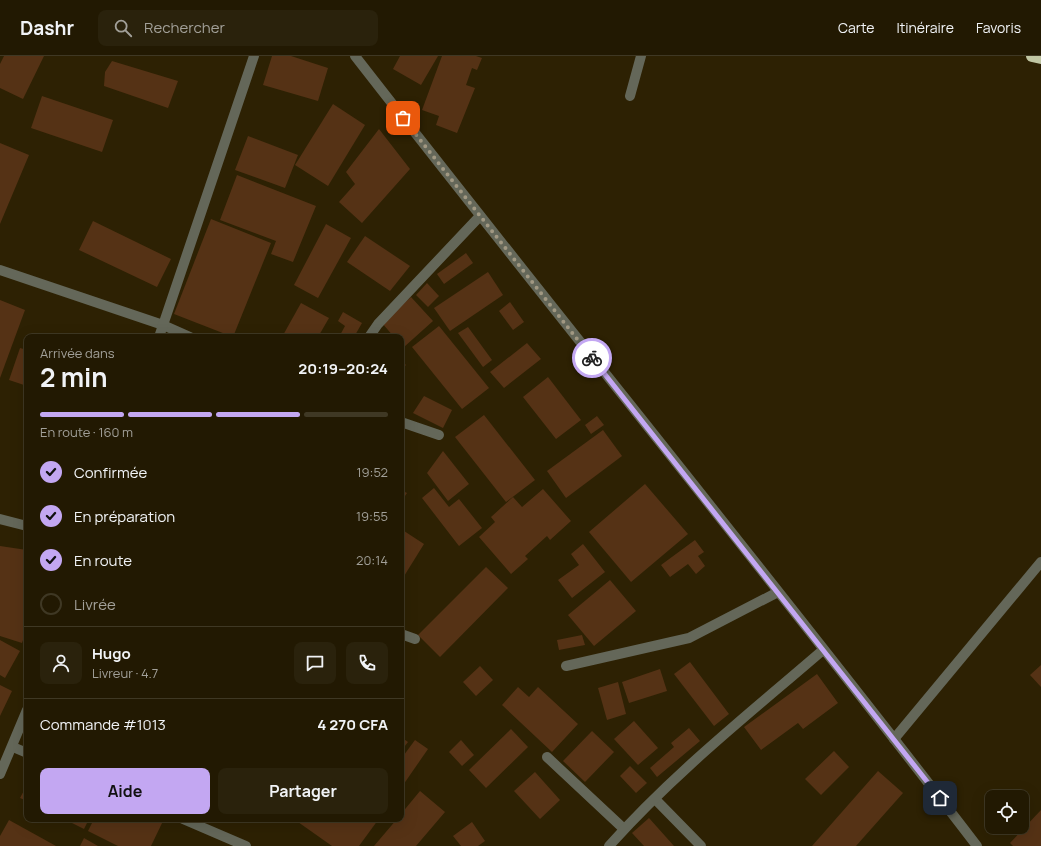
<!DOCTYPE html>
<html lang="fr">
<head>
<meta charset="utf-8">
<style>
	body { margin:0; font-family:Manrope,sans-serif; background:#2a220c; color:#f1f3f6; height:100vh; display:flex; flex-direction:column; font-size:15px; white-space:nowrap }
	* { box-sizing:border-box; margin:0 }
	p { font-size:13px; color:#a2a099 }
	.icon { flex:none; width:22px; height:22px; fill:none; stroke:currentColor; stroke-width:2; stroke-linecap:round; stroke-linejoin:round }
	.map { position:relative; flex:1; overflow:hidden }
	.side { position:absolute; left:24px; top:278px; width:380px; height:488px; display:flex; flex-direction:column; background:#221902; border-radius:8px; box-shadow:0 4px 16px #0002,0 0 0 1px #3f3824 }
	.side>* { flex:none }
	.tools { position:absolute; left:985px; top:734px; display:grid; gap:8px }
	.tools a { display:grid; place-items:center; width:44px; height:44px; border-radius:8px; background:#221902; box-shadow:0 4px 16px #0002,0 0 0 1px #3f3824; font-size:20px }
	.pin { position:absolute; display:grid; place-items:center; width:34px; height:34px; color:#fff; margin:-17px; border-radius:8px; box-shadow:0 2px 6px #0006 }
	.courier { position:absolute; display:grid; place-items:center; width:40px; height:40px; margin:-20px; border:3px solid #c3a7f2; border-radius:50%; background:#fff; color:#222; box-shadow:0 1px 5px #0007 }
	.overview em { font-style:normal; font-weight:700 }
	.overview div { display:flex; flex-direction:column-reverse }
	.overview { display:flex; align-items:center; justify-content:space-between; height:68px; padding:0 16px }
	h1 { font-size:26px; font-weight:700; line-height:30px }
	.bar { display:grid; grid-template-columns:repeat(4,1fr); gap:6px 4px; align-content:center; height:48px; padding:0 16px }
	.bar i { height:5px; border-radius:3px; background:#3f3824 }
	.bar .on { background:#c3a7f2 }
	.bar p { grid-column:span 4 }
	.line { display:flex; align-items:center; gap:10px; padding:0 16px; border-top:1px solid #3f3824 }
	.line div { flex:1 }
	.round { display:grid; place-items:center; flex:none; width:42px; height:42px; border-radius:8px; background:#2a220c }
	ol { padding:0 16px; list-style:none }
	li { display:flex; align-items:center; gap:12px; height:44px }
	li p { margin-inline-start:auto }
	li .icon { padding:4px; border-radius:50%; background:#c3a7f2; color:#111; stroke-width:4 }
	li:last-child { color:#a2a099 }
	li i { width:22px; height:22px; border:2px solid #3f3824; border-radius:50% }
	.cta { display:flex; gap:8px; margin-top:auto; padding:8px 16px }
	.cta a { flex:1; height:46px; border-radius:8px; background:#c3a7f2; color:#111; font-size:16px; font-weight:700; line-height:46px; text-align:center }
	.cta a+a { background:#2a220c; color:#f1f3f6 }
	header { display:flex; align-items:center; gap:24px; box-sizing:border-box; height:56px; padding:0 20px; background:#221902; border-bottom:1px solid #3f3824 }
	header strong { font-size:19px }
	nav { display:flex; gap:22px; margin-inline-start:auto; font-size:14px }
	.search { width:280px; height:36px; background:#2a220c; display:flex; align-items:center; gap:10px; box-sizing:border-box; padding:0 14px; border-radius:8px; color:#a2a099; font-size:15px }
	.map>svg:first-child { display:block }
	.building { fill:#553215 }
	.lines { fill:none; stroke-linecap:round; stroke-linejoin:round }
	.minor { stroke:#646759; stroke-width:10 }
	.highway { stroke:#c0c6a3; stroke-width:12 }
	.done { stroke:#a19882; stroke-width:4; stroke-dasharray:0 7.2 }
	.route { stroke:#c3a7f2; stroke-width:5 }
</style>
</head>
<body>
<header>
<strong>Dashr</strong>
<div class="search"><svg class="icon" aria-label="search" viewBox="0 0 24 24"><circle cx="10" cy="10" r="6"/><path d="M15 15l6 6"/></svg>Rechercher</div>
<nav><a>Carte</a><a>Itinéraire</a><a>Favoris</a></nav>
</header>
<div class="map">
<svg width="1041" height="790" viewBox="0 0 1041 790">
	<rect width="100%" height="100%" fill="#2d2103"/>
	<g class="building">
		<polygon points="4,0 44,0 23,43 0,32 0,8"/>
		<polygon points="272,0 291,0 328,12 318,45 263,29"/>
		<polygon points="400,0 438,0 421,29 393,13"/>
		<polygon points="442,0 476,0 482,2 477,14 472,12 466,29 475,32 457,77 436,69 439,60 422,54"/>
		<polygon points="112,5 178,25 168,52 104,30 105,16"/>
		<polygon points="42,40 113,64 102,96 31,72"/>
		<polygon points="333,48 365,69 328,130 295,109"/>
		<polygon points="379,73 410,113 362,167 339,146 355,128 346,116"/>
		<polygon points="248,80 298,99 285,132 235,114"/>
		<polygon points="0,87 29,99 0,168"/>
		<polygon points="237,119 316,150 293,206 271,198 276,185 220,164"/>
		<polygon points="211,163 271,187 233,281 174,258"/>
		<polygon points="93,165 171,203 157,231 79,194"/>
		<polygon points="326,168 351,182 318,242 294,229"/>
		<polygon points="365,180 410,210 390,235 347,206"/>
		<polygon points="466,197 473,207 444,228 437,218"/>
		<polygon points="488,216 503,239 450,275 434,252"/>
		<polygon points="427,227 439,240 428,251 416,239"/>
		<polygon points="411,241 433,265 404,291 401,289 401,281 394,281 382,267"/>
		<polygon points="0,244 25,254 0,322"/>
		<polygon points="510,246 524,266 513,274 499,255"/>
		<polygon points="301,247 329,262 318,281 282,281"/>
		<polygon points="343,256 362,267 354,281 339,281 345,270 338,265"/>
		<polygon points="439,270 489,332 462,353 412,291"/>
		<polygon points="468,271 492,304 483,311 458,277"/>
		<polygon points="527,287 541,303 504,332 490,316"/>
		<polygon points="20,292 27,294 27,330 9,324"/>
		<polygon points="401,304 406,309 401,314"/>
		<polygon points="548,321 581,364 556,383 523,341"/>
		<polygon points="424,340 452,354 443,372 413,357"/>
		<polygon points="484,359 535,424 506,446 455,381"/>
		<polygon points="597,360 604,369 591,378 585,369"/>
		<polygon points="603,374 622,400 566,442 547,415"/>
		<polygon points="443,395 469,428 448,445 427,417"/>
		<polygon points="645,428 688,478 631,526 589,476"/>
		<polygon points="434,432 449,451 459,443 482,472 459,490 422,442"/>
		<polygon points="543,433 571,465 550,484 547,480 525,500 528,503 511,518 479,481 495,466 491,461 513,441 522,451"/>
		<polygon points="401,434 407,437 401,446"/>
		<polygon points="401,473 424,488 401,525"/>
		<polygon points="695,484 704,496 698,500 705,510 696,518 688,508 670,521 661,509"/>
		<polygon points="583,488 605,516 572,542 558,524 579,509 571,498"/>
		<polygon points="0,490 27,494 27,572 22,587 0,580"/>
		<polygon points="486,511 508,532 440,601 418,579"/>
		<polygon points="610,524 636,555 594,590 568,559"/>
		<polygon points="582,579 585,589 559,594 557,584"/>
		<polygon points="0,584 20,595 5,622 0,619"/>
		<polygon points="690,606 729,658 714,670 674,618"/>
		<polygon points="1041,609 1041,631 1030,619"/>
		<polygon points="480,610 493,624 476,640 463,626"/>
		<polygon points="660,613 667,635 629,647 622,626"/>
		<polygon points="817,618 838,647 803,673 798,667 761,694 744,671"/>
		<polygon points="618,626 626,658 607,664 598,632"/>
		<polygon points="0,629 12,635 0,660"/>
		<polygon points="518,631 529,641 538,631 578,668 552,696 502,649"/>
		<polygon points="634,665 658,692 638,709 614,683"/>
		<polygon points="689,672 700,685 657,721 650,712 674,691 671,687"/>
		<polygon points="511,673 528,691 486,732 469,714"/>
		<polygon points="592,675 614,696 585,726 563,705"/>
		<polygon points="401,681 408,686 401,695"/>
		<polygon points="415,684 428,693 401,732 401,703"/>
		<polygon points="461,684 474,699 462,710 449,696"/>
		<polygon points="834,695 849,711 821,739 805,723"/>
		<polygon points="630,710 647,727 636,737 620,720"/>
		<polygon points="878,715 903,737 856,790 812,790"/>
		<polygon points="535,716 560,744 540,763 514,735"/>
		<polygon points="27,729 27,745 20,742"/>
		<polygon points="420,735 445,756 416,790 374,790 397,763 401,763 401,758"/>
		<polygon points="1041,754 1041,790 1013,790 1010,787"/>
		<polygon points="649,762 674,790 644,790 632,777"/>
		<polygon points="64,763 89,763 84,773"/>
		<polygon points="94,763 164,763 151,790 118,790 88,775"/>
		<polygon points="301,763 377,763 378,764 359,790 332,790 298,766"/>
		<polygon points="9,764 56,790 0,790 0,780"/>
		<polygon points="472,766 485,785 478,790 461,790 453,780"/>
		<polygon points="84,782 98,790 80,790"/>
	</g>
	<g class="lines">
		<g class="minor">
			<path d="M355 0C561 265 773 524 977 790"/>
			<polyline points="630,40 641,0"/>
			<polyline points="0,214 163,269 190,281"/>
			<polyline points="159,281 254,0"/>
			<polyline points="369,281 378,268 480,160"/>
			<polyline points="401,366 439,379"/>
			<polyline points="0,463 27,470"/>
			<polyline points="401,578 415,583"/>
			<polyline points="566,610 689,582 778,536"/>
			<polyline points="894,683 1041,506"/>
			<polyline points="13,691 27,697"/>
			<polyline points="547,701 624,773"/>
			<polyline points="0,718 27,654"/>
			<polyline points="655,743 701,790"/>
			<polyline points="183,763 246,790"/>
			<path d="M609 790C673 718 750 657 823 594"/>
		</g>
		<polyline class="highway" points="1032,0 1041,2"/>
	</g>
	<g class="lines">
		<polyline class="done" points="403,62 592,302"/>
		<polyline class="route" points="592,302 940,742"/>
	</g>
</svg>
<div class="tools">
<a><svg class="icon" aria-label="locate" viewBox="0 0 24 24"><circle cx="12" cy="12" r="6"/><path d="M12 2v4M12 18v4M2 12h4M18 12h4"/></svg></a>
</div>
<div class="pin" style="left:403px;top:62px;background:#ea580c"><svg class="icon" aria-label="bag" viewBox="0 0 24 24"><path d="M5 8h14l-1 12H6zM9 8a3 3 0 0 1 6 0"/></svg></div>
<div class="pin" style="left:940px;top:742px;background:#1f2937"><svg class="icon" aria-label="home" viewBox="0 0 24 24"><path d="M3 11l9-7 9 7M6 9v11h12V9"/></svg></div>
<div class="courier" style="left:592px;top:302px"><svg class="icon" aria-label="bike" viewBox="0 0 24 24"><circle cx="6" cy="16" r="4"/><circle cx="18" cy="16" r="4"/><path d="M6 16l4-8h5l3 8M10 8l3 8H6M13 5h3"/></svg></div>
<section class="side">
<div class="overview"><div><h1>2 min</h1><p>Arrivée dans</p></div><em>20:19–20:24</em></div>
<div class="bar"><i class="on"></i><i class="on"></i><i class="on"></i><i></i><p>En route · 160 m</p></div>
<ol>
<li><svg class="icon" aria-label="check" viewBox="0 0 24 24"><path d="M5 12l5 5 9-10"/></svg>Confirmée<p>19:52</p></li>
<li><svg class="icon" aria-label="check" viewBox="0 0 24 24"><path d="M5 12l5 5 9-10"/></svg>En préparation<p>19:55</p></li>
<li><svg class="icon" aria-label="check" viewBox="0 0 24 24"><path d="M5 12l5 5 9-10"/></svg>En route<p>20:14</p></li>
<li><i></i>Livrée</li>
</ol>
<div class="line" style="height:72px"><a class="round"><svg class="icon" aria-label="person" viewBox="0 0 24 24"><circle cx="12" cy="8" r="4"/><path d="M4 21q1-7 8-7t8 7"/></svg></a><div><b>Hugo</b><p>Livreur · 4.7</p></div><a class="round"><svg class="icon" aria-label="chat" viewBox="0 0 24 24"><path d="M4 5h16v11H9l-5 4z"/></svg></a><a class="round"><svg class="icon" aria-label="phone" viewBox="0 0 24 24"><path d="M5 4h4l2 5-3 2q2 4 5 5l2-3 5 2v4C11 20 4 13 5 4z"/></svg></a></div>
<div class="line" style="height:52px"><div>Commande #1013</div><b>4 270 CFA</b></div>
<div class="cta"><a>Aide</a><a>Partager</a></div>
</section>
</div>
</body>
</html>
